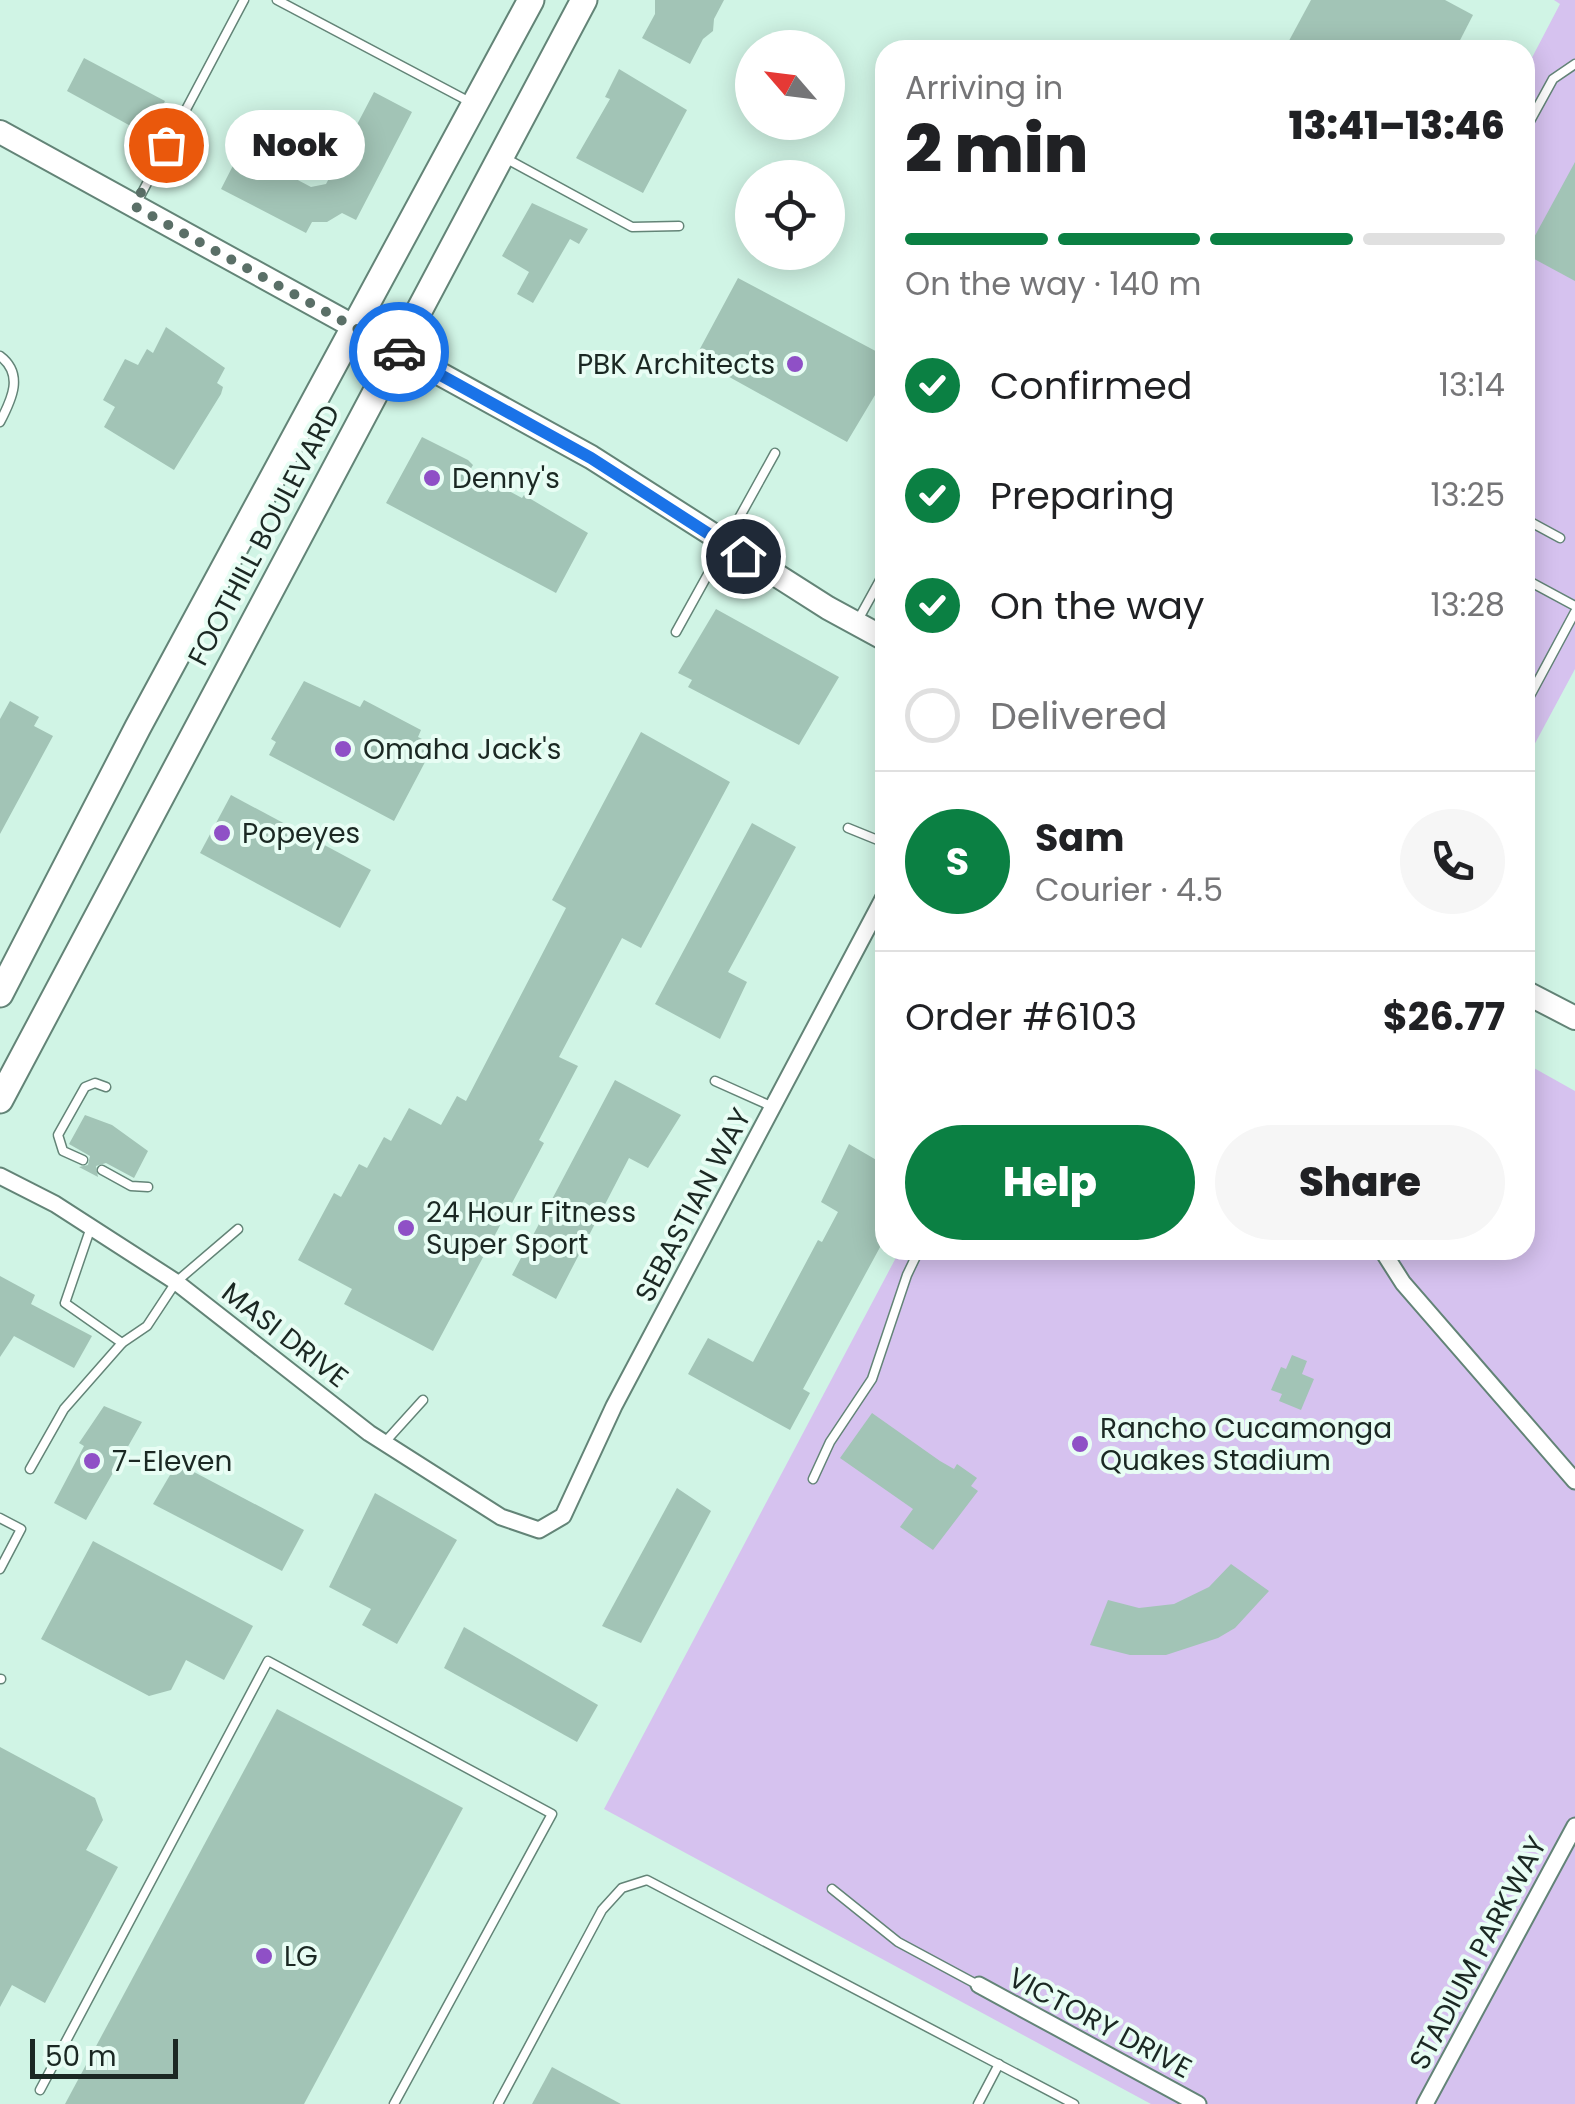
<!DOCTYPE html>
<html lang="en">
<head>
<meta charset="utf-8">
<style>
	body { margin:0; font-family:Poppins,sans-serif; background:#f6f6f6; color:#202124; height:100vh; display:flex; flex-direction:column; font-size:38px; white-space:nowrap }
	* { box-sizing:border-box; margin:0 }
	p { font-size:32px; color:#757577 }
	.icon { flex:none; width:55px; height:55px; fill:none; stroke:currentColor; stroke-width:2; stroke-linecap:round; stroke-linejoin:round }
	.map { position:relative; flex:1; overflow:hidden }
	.details { position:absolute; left:875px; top:40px; width:660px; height:1220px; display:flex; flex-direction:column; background:#fff; border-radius:30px; box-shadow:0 5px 25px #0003 }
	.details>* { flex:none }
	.needle { width:65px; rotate:298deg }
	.tools { position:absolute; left:735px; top:30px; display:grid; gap:20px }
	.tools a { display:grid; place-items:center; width:110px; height:110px; border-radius:50%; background:#fff; box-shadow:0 5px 25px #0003; font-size:50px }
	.scale { position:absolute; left:30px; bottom:25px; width:148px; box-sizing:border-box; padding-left:10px; border:5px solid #1b2823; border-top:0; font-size:28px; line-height:35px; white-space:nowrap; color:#1b2823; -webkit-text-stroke:8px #e8fdf4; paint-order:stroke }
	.pin { position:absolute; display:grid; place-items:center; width:85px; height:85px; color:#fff; margin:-42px; border:5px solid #fff; border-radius:50%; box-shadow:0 2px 10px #0007 }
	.courier { position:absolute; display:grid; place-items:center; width:100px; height:100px; margin:-50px; border:8px solid #1a73e8; border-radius:50%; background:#fff; color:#222; box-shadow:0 2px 12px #0007 }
	.bubble { position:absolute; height:70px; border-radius:35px; background:#fff; box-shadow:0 5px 25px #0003; font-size:32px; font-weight:800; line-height:70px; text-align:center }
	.overview em { font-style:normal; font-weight:800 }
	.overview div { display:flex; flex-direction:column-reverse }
	.overview { display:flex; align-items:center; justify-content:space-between; height:170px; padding:0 30px }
	h1 { font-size:65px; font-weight:800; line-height:75px }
	.bar { display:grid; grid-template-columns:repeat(4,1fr); gap:15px 10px; align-content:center; height:120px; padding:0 30px }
	.bar i { height:12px; border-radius:8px; background:#e0e0e0 }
	.bar .selected { background:#0b8043 }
	.bar p { grid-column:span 4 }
	.line { display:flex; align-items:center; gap:25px; padding:0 30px; border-top:2px solid #e0e0e0 }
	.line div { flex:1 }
	.round { display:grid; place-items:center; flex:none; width:105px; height:105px; border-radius:52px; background:#f6f6f6 }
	ol { padding:0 30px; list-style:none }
	li { display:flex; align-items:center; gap:30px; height:110px }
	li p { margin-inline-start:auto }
	li .icon { padding:10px; border-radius:50%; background:#0b8043; color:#fff; stroke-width:4 }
	li:last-child { color:#757577 }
	li i { width:55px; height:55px; border:5px solid #e0e0e0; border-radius:50% }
	.action { display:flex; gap:20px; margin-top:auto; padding:20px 30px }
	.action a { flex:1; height:115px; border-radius:60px; background:#0b8043; color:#fff; font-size:40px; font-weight:800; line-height:115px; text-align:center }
	.action a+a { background:#f6f6f6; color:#202124 }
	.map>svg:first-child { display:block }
	.green { fill:#d6c2ef }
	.building { fill:#a2c4b6 }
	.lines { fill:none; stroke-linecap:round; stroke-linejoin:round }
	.lane-casing { stroke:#638477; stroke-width:11 }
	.street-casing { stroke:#638477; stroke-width:19 }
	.secondary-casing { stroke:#638477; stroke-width:26 }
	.primary-casing { stroke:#638477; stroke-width:29 }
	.lane { stroke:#fff; stroke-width:8 }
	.street { stroke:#fff; stroke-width:15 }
	.secondary { stroke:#fff; stroke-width:22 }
	.primary { stroke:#fff; stroke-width:25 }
	.done { stroke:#5a6f67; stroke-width:10; stroke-dasharray:0 18 }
	.route { stroke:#1a73e8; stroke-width:12 }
	.poi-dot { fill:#8f50c6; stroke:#e8fdf4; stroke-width:4 }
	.labels { text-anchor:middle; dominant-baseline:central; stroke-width:8; stroke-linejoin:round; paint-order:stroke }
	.poi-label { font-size:28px; fill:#1b2823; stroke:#e8fdf4; text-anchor:start }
	.street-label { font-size:28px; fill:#1b2823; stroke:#e8fdf4 }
</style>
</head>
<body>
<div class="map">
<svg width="1575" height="2104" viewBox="0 0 1575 2104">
	<rect width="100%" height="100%" fill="#d0f4e5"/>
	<g class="green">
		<polygon points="1554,0 1575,0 1575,669 1525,762 1525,71 1560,4"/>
		<polygon points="1525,1063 1575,1091 1575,2104 1151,2104 604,1809 900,1250 1525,1250"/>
	</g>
	<g class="building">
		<polygon points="655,0 724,0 714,19 713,31 703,39 690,64 642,38 655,14"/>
		<polygon points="1311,0 1445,0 1473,15 1455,50 1284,50"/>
		<polygon points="84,58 165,101 147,135 67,91"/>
		<polygon points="619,69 687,110 643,193 576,158 610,99 605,97"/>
		<polygon points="374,92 412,112 356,220 342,213 327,222 312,222 306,233 221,189 241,150 311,187 326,184"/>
		<polygon points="1575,162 1575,281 1525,254"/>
		<polygon points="532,203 588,229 579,244 570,239 533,303 517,294 529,272 502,256"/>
		<polygon points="738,278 885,356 885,369 875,388 878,390 847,442 695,358"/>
		<polygon points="166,327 225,368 217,383 223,387 221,394 174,470 104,427 115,407 103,400 125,359 138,365 147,349 153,353"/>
		<polygon points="422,437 468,460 473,465 470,470 522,498 524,495 588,533 556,593 386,503"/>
		<polygon points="716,609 839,677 799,745 688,687 692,680 678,673"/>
		<polygon points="304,681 360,707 364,700 421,730 418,737 434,745 394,821 269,755 276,742 271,739"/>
		<polygon points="10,701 39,717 34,726 53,736 0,834 0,719"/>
		<polygon points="641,732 730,782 641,948 622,938 559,1057 578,1066 539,1140 544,1143 433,1351 344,1304 352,1289 298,1260 334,1193 341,1197 359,1164 367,1168 384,1137 391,1141 409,1108 441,1125 457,1096 466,1101 566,908 552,900"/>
		<polygon points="231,795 371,870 340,928 200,853"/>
		<polygon points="752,823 796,847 728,972 747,982 720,1039 655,1004"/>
		<polygon points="615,1080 681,1115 648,1168 629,1158 556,1299 512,1275"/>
		<polygon points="85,1115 112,1125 148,1151 134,1178 106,1163 96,1166 98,1177 79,1167 88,1165 90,1156 69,1144"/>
		<polygon points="849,1144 885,1165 885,1238 803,1389 810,1393 790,1430 688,1374 708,1338 753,1362 818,1240 822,1242 838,1212 821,1202"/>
		<polygon points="0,1276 35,1295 31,1304 92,1336 74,1368 14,1336 0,1357"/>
		<polygon points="1292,1355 1307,1361 1302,1374 1314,1379 1301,1410 1279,1401 1282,1394 1271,1390 1281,1367 1286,1369"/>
		<polygon points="104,1406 142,1422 86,1520 54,1503 84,1446 79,1443"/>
		<polygon points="872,1413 940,1461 954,1469 957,1464 977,1478 971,1486 978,1491 933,1550 900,1527 913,1509 840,1458"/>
		<polygon points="177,1463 304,1530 282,1571 153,1504"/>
		<polygon points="677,1488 711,1511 641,1643 602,1626"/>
		<polygon points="375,1493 457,1540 397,1644 362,1625 371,1609 329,1587"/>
		<polygon points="93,1541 253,1626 224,1680 186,1660 171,1690 149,1696 41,1639"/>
		<polygon points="1231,1564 1269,1591 1235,1628 1218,1638 1166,1655 1130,1655 1090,1645 1108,1600 1139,1608 1174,1604 1209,1587"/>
		<polygon points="464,1627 598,1705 577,1742 444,1668"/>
		<polygon points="277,1709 463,1808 304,2104 65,2104"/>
		<polygon points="0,1747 95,1798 103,1820 86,1850 118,1867 45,2003 12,1985 0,2007"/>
		<polygon points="552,2067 621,2104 532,2104"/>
	</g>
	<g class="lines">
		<defs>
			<g id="lane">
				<polyline points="277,0 470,102"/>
				<polyline points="1525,130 1553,79 1575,64"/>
				<polyline points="505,158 632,227 679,226"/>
				<polyline points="136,204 244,0"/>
				<path d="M0 356C24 374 12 399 0 422"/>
				<polyline points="1525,519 1560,538"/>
				<polyline points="1525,579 1575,606"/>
				<polyline points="858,620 885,571"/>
				<polyline points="676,632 775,453"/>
				<polyline points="1525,705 1575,612"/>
				<polyline points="848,828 885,843"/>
				<polyline points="715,1081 773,1107"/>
				<polyline points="83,1160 63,1151 58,1135 85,1087 95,1083 106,1087"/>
				<polyline points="102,1170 131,1186 148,1187"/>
				<polyline points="91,1227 65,1303 122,1343"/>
				<polyline points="385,1442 423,1400"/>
				<polyline points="30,1469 64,1409 122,1343 147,1326 176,1282 238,1229"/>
				<polyline points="813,1479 830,1442 872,1379 907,1275 919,1250"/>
				<polyline points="0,1518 21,1529 0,1569"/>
				<polyline points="0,1679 1,1679"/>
				<polyline points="832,1889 898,1942 978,1985"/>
				<polyline points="40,2090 268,1661 552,1814 394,2104"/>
				<polyline points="498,2104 602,1910 622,1888 647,1880 1074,2104"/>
				<polyline points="978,2104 999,2064"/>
			</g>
			<g id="street">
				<polyline points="0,1176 55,1204 176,1282 369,1433 501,1517 539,1530 563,1516 614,1406 885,895"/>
				<polyline points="1382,1250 1403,1283 1575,1481"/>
				<polyline points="979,1985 1198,2104"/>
				<polyline points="1425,2104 1575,1826"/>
			</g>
			<g id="secondary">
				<polyline points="0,132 591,457 828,608 885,639"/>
				<polyline points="1525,992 1575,1018"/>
			</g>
			<g id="primary">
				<polyline points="0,994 138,727 531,0"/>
				<polyline points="0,1100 584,0"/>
			</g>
		</defs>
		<use href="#lane" class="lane-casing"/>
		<use href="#street" class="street-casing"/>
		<use href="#secondary" class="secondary-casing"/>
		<use href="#primary" class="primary-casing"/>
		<use href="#lane" class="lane"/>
		<use href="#street" class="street"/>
		<use href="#secondary" class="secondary"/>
		<use href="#primary" class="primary"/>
	</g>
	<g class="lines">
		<polyline class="done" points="166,145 134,206 399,352"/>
		<polyline class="route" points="399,352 591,458 743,556"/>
	</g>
	<g class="poi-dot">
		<circle cx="795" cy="364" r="10"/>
		<circle cx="432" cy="478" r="10"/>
		<circle cx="343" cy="749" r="10"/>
		<circle cx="222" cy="833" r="10"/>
		<circle cx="406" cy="1228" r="10"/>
		<circle cx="1080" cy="1444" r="10"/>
		<circle cx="92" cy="1461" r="10"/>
		<circle cx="264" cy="1956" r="10"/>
	</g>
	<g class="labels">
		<g class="poi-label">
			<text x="775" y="364" text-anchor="end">PBK Architects</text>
			<text x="452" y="478">Denny's</text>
			<text x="363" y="749">Omaha Jack's</text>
			<text x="242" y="833">Popeyes</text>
			<text x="426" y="1212">24 Hour Fitness<tspan x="426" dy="32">Super Sport</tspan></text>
			<text x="1100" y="1428">Rancho Cucamonga<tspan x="1100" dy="32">Quakes Stadium</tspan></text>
			<text x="112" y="1461">7-Eleven</text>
			<text x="284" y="1956">LG</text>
		</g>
		<g class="street-label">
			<text transform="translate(264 535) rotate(-62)">FOOTHILL BOULEVARD</text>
			<text transform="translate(693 1205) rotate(-62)">SEBASTIAN WAY</text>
			<text transform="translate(285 1335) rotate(38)">MASI DRIVE</text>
			<text transform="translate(1478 1953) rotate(-62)">STADIUM PARKWAY</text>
			<text transform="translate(1100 2023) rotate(28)">VICTORY DRIVE</text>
		</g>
	</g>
</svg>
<div class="tools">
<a><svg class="needle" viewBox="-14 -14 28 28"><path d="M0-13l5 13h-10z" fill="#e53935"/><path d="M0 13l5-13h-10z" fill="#757577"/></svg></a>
<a><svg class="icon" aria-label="locate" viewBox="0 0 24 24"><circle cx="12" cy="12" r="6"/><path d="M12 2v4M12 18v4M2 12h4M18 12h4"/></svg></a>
</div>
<div class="scale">50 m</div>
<div class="pin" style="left:166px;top:145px;background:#ea580c"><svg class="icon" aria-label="bag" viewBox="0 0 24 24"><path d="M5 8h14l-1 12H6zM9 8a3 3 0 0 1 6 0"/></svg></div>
<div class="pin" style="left:743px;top:556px;background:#1f2937"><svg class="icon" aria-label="home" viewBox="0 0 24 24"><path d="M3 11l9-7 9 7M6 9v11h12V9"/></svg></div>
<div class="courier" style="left:399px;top:352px"><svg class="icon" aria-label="car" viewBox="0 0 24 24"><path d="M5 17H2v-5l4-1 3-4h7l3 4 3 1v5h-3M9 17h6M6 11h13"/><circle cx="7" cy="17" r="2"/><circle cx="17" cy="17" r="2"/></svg></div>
<div class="bubble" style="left:225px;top:110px;width:140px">Nook</div>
<section class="details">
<div class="overview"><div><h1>2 min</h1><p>Arriving in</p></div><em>13:41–13:46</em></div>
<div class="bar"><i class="selected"></i><i class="selected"></i><i class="selected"></i><i></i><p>On the way · 140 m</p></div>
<ol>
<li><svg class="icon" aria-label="check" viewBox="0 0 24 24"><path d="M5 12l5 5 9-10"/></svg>Confirmed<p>13:14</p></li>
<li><svg class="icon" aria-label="check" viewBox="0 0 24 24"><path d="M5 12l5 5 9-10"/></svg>Preparing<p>13:25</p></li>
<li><svg class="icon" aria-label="check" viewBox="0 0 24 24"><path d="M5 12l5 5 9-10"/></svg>On the way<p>13:28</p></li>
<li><i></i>Delivered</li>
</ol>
<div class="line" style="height:180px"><b class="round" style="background:#0b8043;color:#fff">S</b><div><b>Sam</b><p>Courier · 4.5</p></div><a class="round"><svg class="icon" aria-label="phone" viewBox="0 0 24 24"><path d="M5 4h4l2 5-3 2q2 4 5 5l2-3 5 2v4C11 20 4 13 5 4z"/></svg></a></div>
<div class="line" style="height:130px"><div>Order #6103</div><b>$26.77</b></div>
<div class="action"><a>Help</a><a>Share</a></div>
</section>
</div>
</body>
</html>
